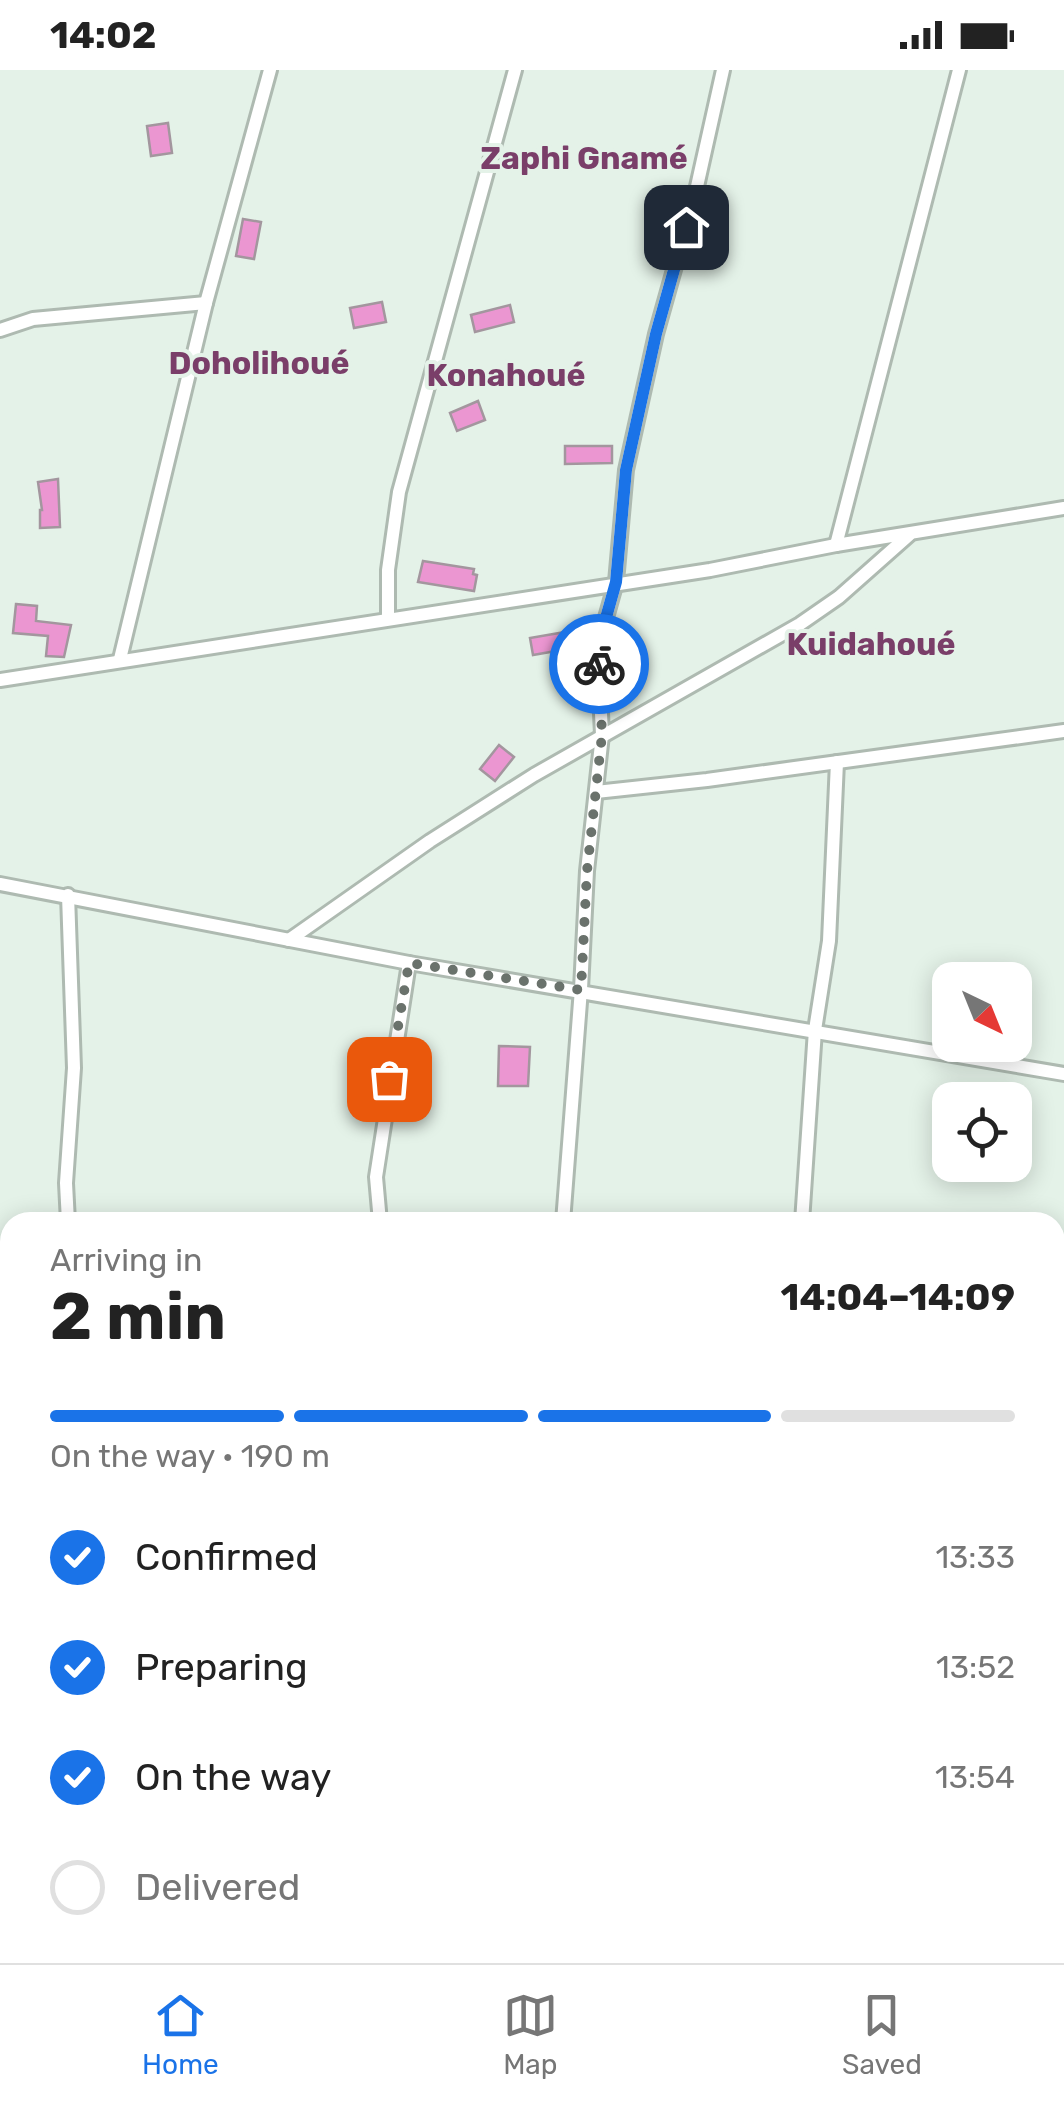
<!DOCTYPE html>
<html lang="en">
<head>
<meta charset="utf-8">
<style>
	body { margin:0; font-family:Rubik,sans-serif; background:#f6f6f6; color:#222; height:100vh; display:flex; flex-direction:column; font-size:38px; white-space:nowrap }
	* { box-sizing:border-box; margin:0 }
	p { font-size:32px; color:#767676 }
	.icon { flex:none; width:55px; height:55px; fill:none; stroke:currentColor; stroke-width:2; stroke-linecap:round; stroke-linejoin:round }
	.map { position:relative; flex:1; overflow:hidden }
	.panel { position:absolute; left:0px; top:1142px; width:1065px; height:752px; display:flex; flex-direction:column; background:#fff; border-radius:30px 30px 0 0; box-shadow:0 5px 25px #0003 }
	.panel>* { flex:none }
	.needle { width:65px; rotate:137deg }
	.tools { position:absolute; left:932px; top:892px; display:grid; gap:20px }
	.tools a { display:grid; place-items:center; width:100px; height:100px; border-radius:20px; background:#fff; box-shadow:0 5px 25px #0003; font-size:50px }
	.pin { position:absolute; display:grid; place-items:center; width:85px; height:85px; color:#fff; margin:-42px; border-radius:20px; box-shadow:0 5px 15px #0006 }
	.courier { position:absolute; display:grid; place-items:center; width:100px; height:100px; margin:-50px; border:8px solid #1a73e8; border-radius:50%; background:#fff; color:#222; box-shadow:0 2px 12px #0007 }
	.summary em { font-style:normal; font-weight:700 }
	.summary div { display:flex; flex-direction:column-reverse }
	.summary { display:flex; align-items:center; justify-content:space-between; height:170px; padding:0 50px }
	h1 { font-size:65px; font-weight:700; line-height:75px }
	.bar { display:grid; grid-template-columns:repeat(4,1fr); gap:15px 10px; align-content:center; height:120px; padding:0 50px }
	.bar i { height:12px; border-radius:8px; background:#e0e0e0 }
	.bar .active { background:#1a73e8 }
	.bar p { grid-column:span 4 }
	ol { padding:0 50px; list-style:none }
	li { display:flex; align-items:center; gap:30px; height:110px }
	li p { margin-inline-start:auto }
	li .icon { padding:10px; border-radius:50%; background:#1a73e8; color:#fff; stroke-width:4 }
	li:last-child { color:#767676 }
	li i { width:55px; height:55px; border:5px solid #e0e0e0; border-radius:50% }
	.status { display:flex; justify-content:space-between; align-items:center; height:70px; padding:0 50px; background:#fff; direction:ltr }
	.status svg { height:28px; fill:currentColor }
	.menu { display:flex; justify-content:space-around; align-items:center; height:140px; border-top:2px solid #e0e0e0; background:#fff; font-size:28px; color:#767676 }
	.menu a { display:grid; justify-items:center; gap:5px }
	.menu .active { color:#1a73e8 }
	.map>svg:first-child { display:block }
	.building { fill:#eb96d1; stroke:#a3969e; stroke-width:2.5 }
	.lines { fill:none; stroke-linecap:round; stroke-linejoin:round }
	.street-casing { stroke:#aebab1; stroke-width:18 }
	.street { stroke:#fff; stroke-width:12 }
	.done { stroke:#6a726c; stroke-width:10; stroke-dasharray:0 18 }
	.route { stroke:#1a73e8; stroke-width:12 }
	.labels { text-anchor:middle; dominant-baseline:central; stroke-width:8; stroke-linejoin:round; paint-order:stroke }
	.quarter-label { font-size:32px; font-weight:bold; fill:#7a3e69; stroke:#e4f2e8 }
</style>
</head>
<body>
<div class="status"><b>14:02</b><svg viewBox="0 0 49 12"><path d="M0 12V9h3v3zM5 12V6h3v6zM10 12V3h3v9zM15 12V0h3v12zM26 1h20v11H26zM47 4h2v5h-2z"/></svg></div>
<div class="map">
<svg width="1064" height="1893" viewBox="0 0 1064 1893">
	<rect width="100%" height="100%" fill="#e4f2e8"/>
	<g class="building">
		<polygon points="168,53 172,83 151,86 147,56"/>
		<polygon points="243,149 261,152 254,189 236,186"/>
		<polygon points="382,232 386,252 354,258 350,238"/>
		<polygon points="510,235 514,252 475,262 471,245"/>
		<polygon points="478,331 485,350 457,361 450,343"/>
		<polygon points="565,376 612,376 612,393 565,394"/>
		<polygon points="58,409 60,457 40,458 40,440 42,440 38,412"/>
		<polygon points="423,491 474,499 473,504 477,505 474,521 418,512"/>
		<polygon points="16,534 37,536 36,551 71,555 64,587 46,586 48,566 13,563"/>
		<polygon points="565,562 569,588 558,590 556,581 533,585 530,568"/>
		<polygon points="499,675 514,687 495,711 480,699"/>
		<polygon points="499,976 530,977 528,1016 498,1016"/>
	</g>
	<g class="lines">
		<defs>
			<g id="street">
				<polyline points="0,260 33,249 206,233"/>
				<polyline points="836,475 959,0"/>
				<polyline points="388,548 388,500 399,422 515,0"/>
				<polyline points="120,589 206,233 270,0"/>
				<polyline points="0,610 710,500 836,475 1064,438"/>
				<polyline points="596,722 707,710 1064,661"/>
				<polyline points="0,814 409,893 1064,1004"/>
				<polyline points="68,825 74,998 66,1113 68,1152"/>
				<polyline points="289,870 430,771 534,705 800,554 839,527 909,465"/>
				<polyline points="380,1152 376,1107 409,893"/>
				<polyline points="563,1152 581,919 587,801 602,665 599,599 602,562 616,512 626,400 656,264 696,121 723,0"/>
				<polyline points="802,1152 815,960 829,871 837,692"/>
				<polyline points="1055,1323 1064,1321"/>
				<polyline points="0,1354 10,1353"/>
				<polyline points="0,1786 10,1786"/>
				<polyline points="355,1893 355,1885"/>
				<polyline points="562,1893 576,1885"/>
				<polyline points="637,1893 639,1885"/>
				<polyline points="721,1893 721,1885"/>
			</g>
		</defs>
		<use href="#street" class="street-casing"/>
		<use href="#street" class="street"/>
	</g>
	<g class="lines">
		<polyline class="done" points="389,1009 409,893 581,920 587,801 602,665 599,594"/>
		<polyline class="route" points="599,594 602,562 616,512 626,400 656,264 686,157"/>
	</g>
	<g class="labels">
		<g class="quarter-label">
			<text x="584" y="88">Zaphi Gnamé</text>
			<text x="259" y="293">Doholihoué</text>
			<text x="506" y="305">Konahoué</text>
			<text x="871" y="574">Kuidahoué</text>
		</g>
	</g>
</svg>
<div class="tools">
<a><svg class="needle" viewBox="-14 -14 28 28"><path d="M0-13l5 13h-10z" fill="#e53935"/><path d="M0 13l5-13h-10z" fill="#767676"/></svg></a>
<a><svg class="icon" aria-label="locate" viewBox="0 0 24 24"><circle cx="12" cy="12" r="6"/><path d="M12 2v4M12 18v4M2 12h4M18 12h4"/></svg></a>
</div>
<div class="pin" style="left:389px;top:1009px;background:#ea580c"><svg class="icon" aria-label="bag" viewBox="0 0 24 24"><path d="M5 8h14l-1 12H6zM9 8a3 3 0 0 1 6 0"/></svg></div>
<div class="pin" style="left:686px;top:157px;background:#1f2937"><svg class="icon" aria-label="home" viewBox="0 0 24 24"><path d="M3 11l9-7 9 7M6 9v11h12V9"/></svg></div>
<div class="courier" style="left:599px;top:594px"><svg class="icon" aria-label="bike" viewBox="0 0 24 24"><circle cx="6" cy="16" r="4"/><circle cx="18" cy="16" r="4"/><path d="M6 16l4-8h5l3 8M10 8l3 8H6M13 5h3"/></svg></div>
<section class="panel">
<div class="summary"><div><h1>2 min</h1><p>Arriving in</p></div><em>14:04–14:09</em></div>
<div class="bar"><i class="active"></i><i class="active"></i><i class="active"></i><i></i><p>On the way · 190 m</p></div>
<ol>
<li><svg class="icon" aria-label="check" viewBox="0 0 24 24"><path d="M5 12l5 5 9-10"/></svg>Confirmed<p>13:33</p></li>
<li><svg class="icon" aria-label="check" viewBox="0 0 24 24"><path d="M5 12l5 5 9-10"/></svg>Preparing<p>13:52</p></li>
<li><svg class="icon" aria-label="check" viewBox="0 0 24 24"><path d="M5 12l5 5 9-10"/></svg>On the way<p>13:54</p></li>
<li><i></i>Delivered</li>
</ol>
</section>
</div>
<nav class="menu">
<a class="active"><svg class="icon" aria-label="home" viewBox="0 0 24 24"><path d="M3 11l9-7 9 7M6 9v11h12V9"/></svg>Home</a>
<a><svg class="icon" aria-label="map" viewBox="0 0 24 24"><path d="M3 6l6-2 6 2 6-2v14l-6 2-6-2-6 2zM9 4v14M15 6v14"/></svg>Map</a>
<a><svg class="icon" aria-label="saved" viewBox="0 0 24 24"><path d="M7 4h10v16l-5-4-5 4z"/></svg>Saved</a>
</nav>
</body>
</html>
